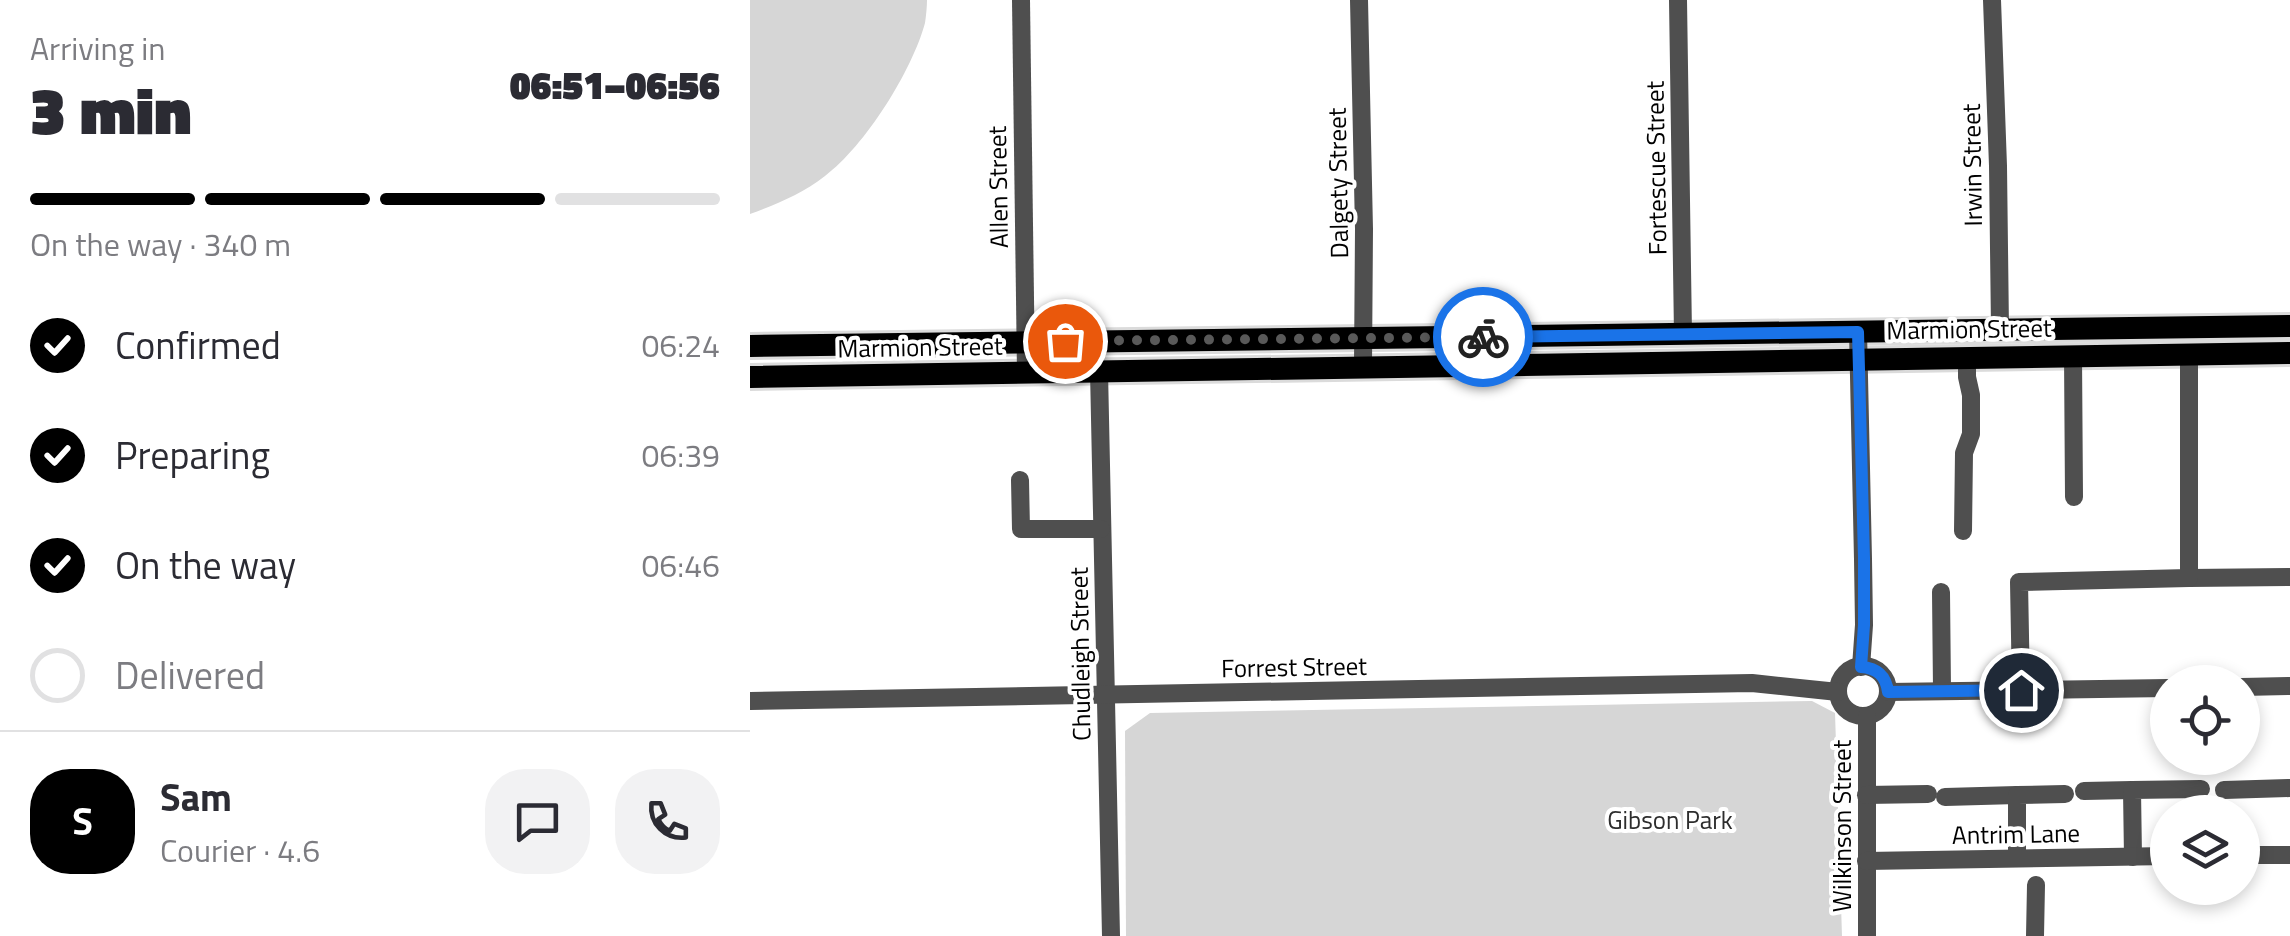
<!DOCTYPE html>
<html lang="en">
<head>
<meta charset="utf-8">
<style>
	body { margin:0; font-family:"Titillium Web",sans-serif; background:#f2f2f3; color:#2b2b33; height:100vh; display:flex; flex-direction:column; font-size:38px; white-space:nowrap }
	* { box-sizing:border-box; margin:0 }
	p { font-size:32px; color:#7c7c81 }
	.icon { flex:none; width:55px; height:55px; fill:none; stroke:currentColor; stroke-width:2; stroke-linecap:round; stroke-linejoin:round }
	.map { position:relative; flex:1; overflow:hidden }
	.details { display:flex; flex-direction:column; background:#fff; width:750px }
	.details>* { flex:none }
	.buttons { position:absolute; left:1400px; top:665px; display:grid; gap:20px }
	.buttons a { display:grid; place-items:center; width:110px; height:110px; border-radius:50%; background:#fff; box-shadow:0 5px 15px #0003; font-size:50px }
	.pin { position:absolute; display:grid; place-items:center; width:85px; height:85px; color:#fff; margin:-42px; border:5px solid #fff; border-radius:50%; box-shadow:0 2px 10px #0007 }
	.courier { position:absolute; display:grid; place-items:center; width:100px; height:100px; margin:-50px; border:8px solid #1a73e8; border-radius:50%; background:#fff; color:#222; box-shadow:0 2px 12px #0007 }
	.summary em { font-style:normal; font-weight:800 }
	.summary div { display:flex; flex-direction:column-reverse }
	.summary { display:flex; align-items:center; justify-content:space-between; height:170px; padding:0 30px }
	h1 { font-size:65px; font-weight:800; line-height:75px }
	.bar { display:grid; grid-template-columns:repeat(4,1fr); gap:15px 10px; align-content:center; height:120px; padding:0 30px }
	.bar i { height:12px; border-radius:8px; background:#e1e1e2 }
	.bar .active { background:#000 }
	.bar p { grid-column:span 4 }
	.line { display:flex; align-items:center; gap:25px; padding:0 30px; border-top:2px solid #e1e1e2 }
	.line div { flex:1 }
	.round { display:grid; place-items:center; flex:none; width:105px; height:105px; border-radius:40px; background:#f2f2f3 }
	ol { padding:0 30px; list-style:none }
	li { display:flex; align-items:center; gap:30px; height:110px }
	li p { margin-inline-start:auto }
	li .icon { padding:10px; border-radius:50%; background:#000; color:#fff; stroke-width:4 }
	li:last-child { color:#7c7c81 }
	li i { width:55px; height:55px; border:5px solid #e1e1e2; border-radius:50% }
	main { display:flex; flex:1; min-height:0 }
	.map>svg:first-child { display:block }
	.green { fill:#d6d6d6 }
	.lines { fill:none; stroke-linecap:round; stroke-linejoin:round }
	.major-casing { stroke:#dbdbdb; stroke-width:28 }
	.minor { stroke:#4f4f4f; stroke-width:18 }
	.major { stroke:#000; stroke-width:22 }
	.done { stroke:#595959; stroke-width:10; stroke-dasharray:0 18 }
	.route { stroke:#1a73e8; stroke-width:12 }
	.labels { text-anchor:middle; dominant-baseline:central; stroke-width:8; stroke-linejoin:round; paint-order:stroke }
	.street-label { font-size:25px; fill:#000; stroke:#fff }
	.park-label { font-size:25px; fill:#2d2d2d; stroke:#fff }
</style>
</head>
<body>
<main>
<section class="details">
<div class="summary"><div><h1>3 min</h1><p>Arriving in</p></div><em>06:51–06:56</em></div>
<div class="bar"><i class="active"></i><i class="active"></i><i class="active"></i><i></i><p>On the way · 340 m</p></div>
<ol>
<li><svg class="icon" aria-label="check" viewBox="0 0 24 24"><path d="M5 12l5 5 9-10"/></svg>Confirmed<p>06:24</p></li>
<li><svg class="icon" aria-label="check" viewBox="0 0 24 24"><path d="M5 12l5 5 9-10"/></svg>Preparing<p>06:39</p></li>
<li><svg class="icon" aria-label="check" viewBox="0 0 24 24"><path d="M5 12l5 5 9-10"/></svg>On the way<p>06:46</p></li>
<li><i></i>Delivered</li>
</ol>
<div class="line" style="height:180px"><b class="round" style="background:#000;color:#fff">S</b><div><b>Sam</b><p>Courier · 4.6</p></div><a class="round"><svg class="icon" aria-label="chat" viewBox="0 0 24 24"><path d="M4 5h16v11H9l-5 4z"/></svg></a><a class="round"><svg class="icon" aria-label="phone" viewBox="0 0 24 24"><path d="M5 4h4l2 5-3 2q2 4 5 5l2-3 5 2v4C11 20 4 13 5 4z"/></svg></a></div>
</section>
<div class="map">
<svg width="1540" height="936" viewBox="0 0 1540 936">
	<rect width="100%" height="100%" fill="#fff"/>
	<g class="green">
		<path d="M0 0H177C177 7 176 16 175 23 162 71 115 146 75 176 52 194 27 204 0 214Z"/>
		<polygon points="1062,701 1085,713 1092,936 376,936 375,731 400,713"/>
	</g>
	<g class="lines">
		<defs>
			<g id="major">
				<polyline points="0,346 1540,326"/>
				<polyline points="0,377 1540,353"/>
			</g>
		</defs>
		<use href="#major" class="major-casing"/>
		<g class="minor">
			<polyline points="271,0 276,373"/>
			<polyline points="609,0 614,229 613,366"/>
			<polyline points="928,0 933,334"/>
			<polyline points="1242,0 1248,166 1250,329"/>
			<polyline points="1108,331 1113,559 1114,625 1111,667"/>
			<polyline points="1323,355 1324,497"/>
			<polyline points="349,371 361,936"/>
			<polyline points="270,480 271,529 351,529"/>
			<polyline points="1213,531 1214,453 1221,434 1221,395 1217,377 1217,357"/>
			<polyline points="1439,578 1540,577"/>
			<polyline points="1191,592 1192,690"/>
			<circle cx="1113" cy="691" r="25"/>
			<polyline points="1492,687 1540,686"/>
			<polyline points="1271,690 1269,582 1439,578 1439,354"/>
			<polyline points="1138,692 1418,688"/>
			<polyline points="0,701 1002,683 1088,692"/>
			<polyline points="1117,716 1117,936"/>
			<polyline points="1474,790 1540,788"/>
			<polyline points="1334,791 1382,790"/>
			<polyline points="1116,795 1178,794"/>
			<polyline points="1195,797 1267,795"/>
			<polyline points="1492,855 1540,855"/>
			<polyline points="1383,857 1382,790 1451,789"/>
			<polyline points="1267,858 1267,795 1315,794"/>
			<polyline points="1116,861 1418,856"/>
			<polyline points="1285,936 1286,885"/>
		</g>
		<use href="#major" class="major"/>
	</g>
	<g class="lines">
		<polyline class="done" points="315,341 733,337"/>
		<path class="route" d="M733 337 1108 332 1114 558V625L1111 667C1127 668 1136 676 1138 692L1271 690"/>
	</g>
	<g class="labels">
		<g class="street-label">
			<text transform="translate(1222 165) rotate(-91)">Irwin Street</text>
			<text transform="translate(906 168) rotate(-91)">Fortescue Street</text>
			<text transform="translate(588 183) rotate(-91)">Dalgety Street</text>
			<text transform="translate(248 187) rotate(-91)">Allen Street</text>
			<text transform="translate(1219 329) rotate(-1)">Marmion Street</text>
			<text transform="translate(170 347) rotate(-1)">Marmion Street</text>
			<text transform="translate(330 654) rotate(-91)">Chudleigh Street</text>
			<text transform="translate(544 667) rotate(-1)">Forrest Street</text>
			<text transform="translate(1092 826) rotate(-90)">Wilkinson Street</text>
			<text transform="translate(1266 834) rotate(-1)">Antrim Lane</text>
		</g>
		<g class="park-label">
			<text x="920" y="820">Gibson Park</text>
		</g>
	</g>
</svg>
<div class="buttons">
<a><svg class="icon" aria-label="locate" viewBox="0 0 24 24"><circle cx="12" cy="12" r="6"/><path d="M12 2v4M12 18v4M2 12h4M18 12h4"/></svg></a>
<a><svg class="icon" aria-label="layers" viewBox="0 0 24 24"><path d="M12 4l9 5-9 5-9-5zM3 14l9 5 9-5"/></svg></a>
</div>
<div class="pin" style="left:315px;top:341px;background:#ea580c"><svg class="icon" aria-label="bag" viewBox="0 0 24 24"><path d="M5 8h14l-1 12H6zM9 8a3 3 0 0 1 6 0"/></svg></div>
<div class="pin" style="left:1271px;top:690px;background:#1f2937"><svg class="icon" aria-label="home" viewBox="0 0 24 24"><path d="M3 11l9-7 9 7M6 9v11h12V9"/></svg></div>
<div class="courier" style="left:733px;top:337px"><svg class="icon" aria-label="bike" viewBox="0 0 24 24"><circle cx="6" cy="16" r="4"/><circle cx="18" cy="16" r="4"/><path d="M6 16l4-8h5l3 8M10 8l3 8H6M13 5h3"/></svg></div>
</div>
</main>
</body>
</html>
